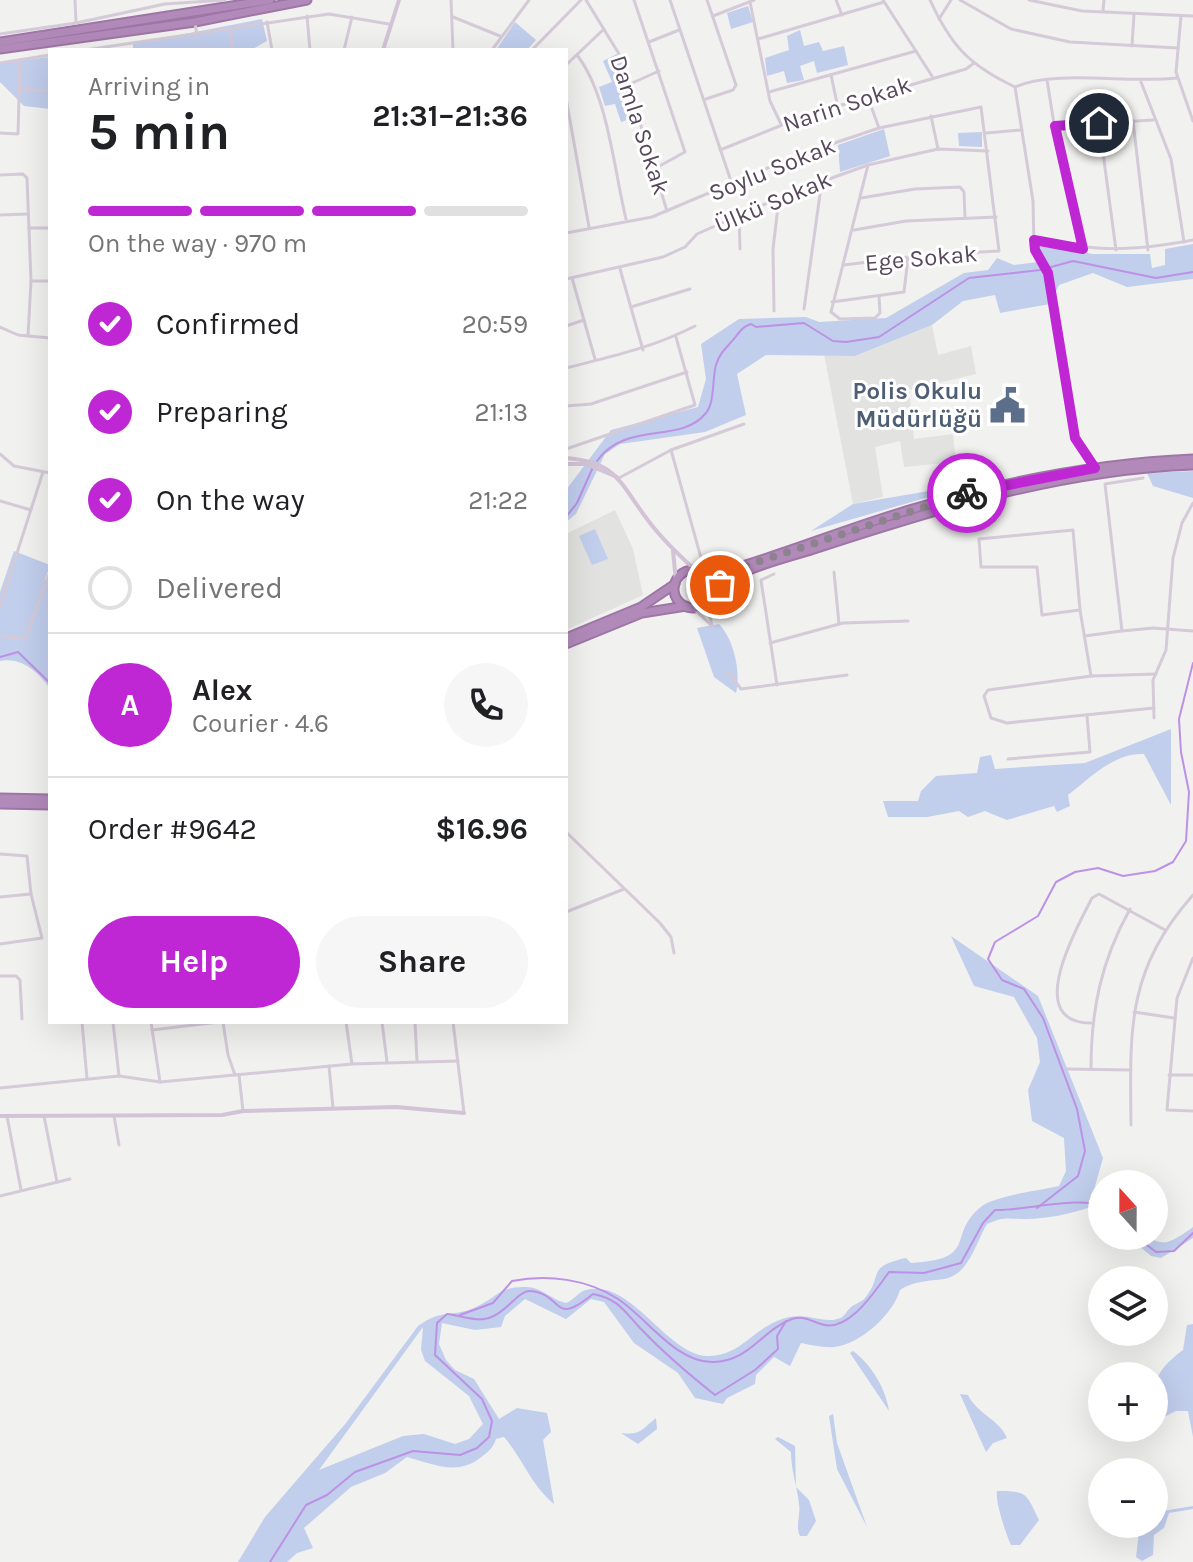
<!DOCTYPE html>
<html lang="en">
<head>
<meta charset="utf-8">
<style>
	body { margin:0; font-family:Karla,sans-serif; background:#f6f6f6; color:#202124; height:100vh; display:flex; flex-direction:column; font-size:30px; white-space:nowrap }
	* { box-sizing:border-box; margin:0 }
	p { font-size:26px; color:#757577 }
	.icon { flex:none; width:44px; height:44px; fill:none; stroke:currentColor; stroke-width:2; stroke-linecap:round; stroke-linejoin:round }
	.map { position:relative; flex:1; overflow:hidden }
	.panel { position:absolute; left:48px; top:48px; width:520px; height:976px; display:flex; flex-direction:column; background:#fff; border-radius:0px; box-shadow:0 8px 32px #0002 }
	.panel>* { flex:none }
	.needle { width:52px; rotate:339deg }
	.controls { position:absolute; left:1088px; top:1170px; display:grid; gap:16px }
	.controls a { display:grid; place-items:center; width:80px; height:80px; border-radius:50%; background:#fff; box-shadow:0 8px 32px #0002; font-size:40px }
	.pin { position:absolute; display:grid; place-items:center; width:68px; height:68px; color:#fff; margin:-34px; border:4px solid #fff; border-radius:50%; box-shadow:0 2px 8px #0007 }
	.courier { position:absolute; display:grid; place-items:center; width:80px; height:80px; margin:-40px; border:6px solid #bf26d4; border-radius:50%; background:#fff; color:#222; box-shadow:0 2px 10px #0007 }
	.head em { font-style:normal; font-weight:700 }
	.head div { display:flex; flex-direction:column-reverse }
	.head { display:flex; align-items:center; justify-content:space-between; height:136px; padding:0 40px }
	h1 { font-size:52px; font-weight:700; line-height:60px }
	.bar { display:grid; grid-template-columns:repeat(4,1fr); gap:12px 8px; align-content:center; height:96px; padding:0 40px }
	.bar i { height:10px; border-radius:6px; background:#e0e0e0 }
	.bar .selected { background:#bf26d4 }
	.bar p { grid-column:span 4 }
	.line { display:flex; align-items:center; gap:20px; padding:0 40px; border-top:2px solid #e0e0e0 }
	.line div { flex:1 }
	.round { display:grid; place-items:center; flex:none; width:84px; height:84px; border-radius:42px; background:#f6f6f6 }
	ol { padding:0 40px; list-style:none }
	li { display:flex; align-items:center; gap:24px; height:88px }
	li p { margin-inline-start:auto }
	li .icon { padding:8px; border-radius:50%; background:#bf26d4; color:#fff; stroke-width:4 }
	li:last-child { color:#757577 }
	li i { width:44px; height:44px; border:4px solid #e0e0e0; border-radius:50% }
	.button { display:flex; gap:16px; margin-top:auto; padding:16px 40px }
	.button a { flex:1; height:92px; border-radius:48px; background:#bf26d4; color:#fff; font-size:32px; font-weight:700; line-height:92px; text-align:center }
	.button a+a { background:#f6f6f6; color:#202124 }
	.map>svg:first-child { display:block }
	.education { fill:#e2e2e0 }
	.green { fill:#c1ceec; fill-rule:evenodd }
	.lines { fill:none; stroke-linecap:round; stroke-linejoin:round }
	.stream { stroke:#bd91e6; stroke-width:2 }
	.highway-casing { stroke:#9e76a6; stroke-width:11 }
	.street { stroke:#d5cad8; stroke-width:3 }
	.secondary { stroke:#d3c3d6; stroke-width:4 }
	.highway { stroke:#b28aba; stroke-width:7 }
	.done { stroke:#8d838f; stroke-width:8; stroke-dasharray:0 14.4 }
	.route { stroke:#bf26d4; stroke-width:10 }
	.labels { text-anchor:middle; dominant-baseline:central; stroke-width:6; stroke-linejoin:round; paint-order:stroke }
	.street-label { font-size:24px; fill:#57485b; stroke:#fff }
	.service-label { font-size:24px; font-weight:bold; fill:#4e5e75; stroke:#fff; text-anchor:end }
</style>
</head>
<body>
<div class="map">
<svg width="1193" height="1562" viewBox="0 0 1193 1562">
	<rect width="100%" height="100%" fill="#f1f1ef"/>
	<g class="education">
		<polygon points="932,325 938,355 971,346 976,374 909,390 914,439 953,434 956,462 904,467 900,441 875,447 883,497 853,504 824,354 855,356"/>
		<polygon points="615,510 633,549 643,595 566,630 566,534"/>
	</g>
	<g class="green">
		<polygon points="748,6 753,22 731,29 727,13"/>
		<polygon points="262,19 267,41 251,50 133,50 133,44"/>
		<polygon points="515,22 536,40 527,50 496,50"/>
		<polygon points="800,30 804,46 819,42 823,51 844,46 848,65 817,73 814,61 800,66 804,80 787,83 784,71 767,76 765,58 789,50 787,36"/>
		<polygon points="617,54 622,66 618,68 623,73 624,88 628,87 630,94 626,96 633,118 621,122 615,104 605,106 599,87 612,82 603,61"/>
		<polygon points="50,57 50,109 24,106 0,82 0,63"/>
		<polygon points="884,129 890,156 840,172 838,145"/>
		<polygon points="982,132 982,147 959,146 958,133"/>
		<polygon points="1193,244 1193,279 1127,287 1093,273 1059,285 1050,304 1000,313 995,295 963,301 932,325 855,356 766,355 737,374 746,415 705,432 620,444 605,454 576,514 566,522 566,490 611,430 698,407 706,379 701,344 739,319 806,317 819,322 886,318 964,273 988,270 997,258 1014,265 1038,262 1035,246 1093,254 1150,254 1152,268 1165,265 1165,249"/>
		<polygon points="1193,471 1193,498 1153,486 1147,473"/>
		<polygon points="981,482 811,531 853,504"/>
		<polygon points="595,529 608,559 592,565 579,536"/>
		<path d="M14 551 50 565 45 580 50 582V689C39 672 21 657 0 661V592Z"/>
		<path d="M719 624C734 640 741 672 736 693L714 677 697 628Z"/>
		<path d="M1171 729V805L1144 754C1115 752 1090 778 1068 795L1070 806 1057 812 1054 806 1007 820 985 811 968 817 959 811 927 817H888L883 801H918L921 791 936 776 977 773 980 757 991 755 995 769 1085 763Z"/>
		<path d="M951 936 1038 996 1103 1158 1095 1186 1102 1193V1218L1091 1207C1070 1214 1047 1219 1025 1219 1007 1219 1005 1216 987 1224 976 1242 969 1275 944 1279 929 1281 913 1281 900 1290 893 1314 861 1344 834 1347 823 1348 812 1345 801 1343L790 1366 774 1357 756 1375 755 1384 727 1398 723 1404 695 1398 678 1373 634 1343 604 1302 591 1299 566 1319 525 1299 505 1316 501 1327 475 1330 442 1323 439 1344 446 1360 455 1370 474 1379 499 1419 517 1408 547 1413 551 1432 543 1440 554 1504C529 1482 525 1462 504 1437L496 1439C493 1448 488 1452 480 1458 457 1476 433 1464 407 1457L385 1473 351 1487 304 1528 313 1548 297 1553 287 1562H238L265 1517 346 1423 418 1326C442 1308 454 1318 476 1307 497 1298 499 1286 526 1287 541 1287 552 1300 566 1303 574 1300 578 1292 586 1290 631 1278 666 1354 707 1356 738 1357 751 1332 777 1321 805 1308 825 1327 842 1317 844 1316 848 1310 850 1308 854 1304 862 1302 865 1298 884 1275 865 1267 906 1258L911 1263C981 1259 945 1235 982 1206 995 1196 1041 1190 1059 1186L1066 1171 1064 1138 1032 1121 1028 1090 1040 1062 1037 1038 1014 997 974 986ZM423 1327 421 1350 425 1361 469 1396 483 1424 469 1439 455 1444 424 1434 403 1436 319 1470Z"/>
		<path d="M1193 1227V1238L1161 1258 1151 1256 1127 1236C1165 1236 1155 1255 1193 1227Z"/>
		<path d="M1193 1324V1437L1188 1411H1176L1154 1422C1154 1384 1151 1374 1183 1350L1187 1325Z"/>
		<path d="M853 1351C871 1364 886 1389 889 1411L850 1353Z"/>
		<path d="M960 1394 968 1395C977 1414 999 1419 1007 1438L993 1443 986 1452Z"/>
		<polygon points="833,1414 837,1443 867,1527 837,1469 829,1416"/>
		<path d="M656 1418 657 1429 638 1444 621 1433C641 1436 643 1428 656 1418Z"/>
		<path d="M778 1437 795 1446 796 1487 809 1500 816 1521 807 1536H800C795 1526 801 1515 799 1504 797 1485 791 1471 791 1452L775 1439Z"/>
		<path d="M997 1491C1028 1491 1026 1493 1039 1520L1020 1545H1011C1006 1534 995 1502 997 1491Z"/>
		<polygon points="1193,1506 1193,1509 1169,1513 1164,1528 1154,1535 1153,1555 1142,1561 1136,1557 1140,1524 1154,1524 1157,1512"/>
	</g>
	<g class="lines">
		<g class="stream">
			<path d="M597 461C626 420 680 445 706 413 715 402 712 379 716 365 720 351 729 346 737 335 742 329 743 327 751 324L756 327 804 323 833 341 846 342 879 337 969 278 1040 270 1073 261 1156 278 1193 272"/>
			<polyline points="566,517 577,503 593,467"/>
			<polyline points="0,657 18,652 50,683"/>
			<polyline points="1037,1208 1078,1176 1085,1151 1077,1109 1043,1018 1024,989 1002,980 988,959 995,942 1038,916 1056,882 1075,872 1098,868 1123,876 1155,871 1173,862 1186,841 1189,792 1181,752 1179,719 1193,663"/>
			<polyline points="1135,1236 1156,1252 1174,1251 1193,1233"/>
			<path d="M460 1315 493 1303 512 1281C548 1274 587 1279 618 1299 647 1318 676 1363 713 1362 749 1362 762 1330 792 1319 804 1315 810 1321 821 1324 848 1334 875 1291 889 1272L924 1273 961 1263 983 1223 995 1210C1023 1211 1084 1195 1102 1207"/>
			<path d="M270 1562 306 1505 327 1495 355 1472 413 1451 460 1455 477 1448 489 1437 492 1421 482 1399 435 1355 437 1323 447 1314C458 1315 474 1321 484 1319 505 1316 518 1290 530 1291 565 1294 551 1328 593 1294 620 1299 626 1314 643 1331 665 1354 691 1376 715 1395L755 1370 778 1349 777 1336 786 1321"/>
		</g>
		<defs>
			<g id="highway">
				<polyline points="0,42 270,0"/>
				<polyline points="0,49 195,22 307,0"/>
				<circle cx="693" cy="589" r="19"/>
				<path d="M701 572H723C788 553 851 527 916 508 1006 481 1099 463 1193 459"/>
				<path d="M710 595C737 567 785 559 820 547 943 507 1062 470 1193 465"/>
				<polyline points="566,638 641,607 675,584"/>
				<polyline points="566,644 642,613 686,606"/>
				<polyline points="0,798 50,799"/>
				<polyline points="0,804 50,805"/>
			</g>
		</defs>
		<use href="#highway" class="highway-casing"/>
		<g class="street">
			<polyline points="75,0 76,23"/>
			<polyline points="451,0 453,50"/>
			<polyline points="586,0 619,54 667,211"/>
			<polyline points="634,0 685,152 654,169"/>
			<polyline points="670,0 732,184"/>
			<polyline points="836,0 842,15"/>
			<polyline points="883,0 932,76"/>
			<path d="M930 0C951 46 969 65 1015 87 1055 69 1129 84 1177 78"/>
			<polyline points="960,0 1011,29 1070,42 1178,48"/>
			<polyline points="1029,0 1082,11 1193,16"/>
			<polyline points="750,2 770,101 781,124"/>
			<polyline points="1103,11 1104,0"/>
			<polyline points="307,16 310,50"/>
			<polyline points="713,16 754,0"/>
			<polyline points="1181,16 1176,72 1193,121"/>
			<polyline points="453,17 500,36"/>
			<polyline points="939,19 951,0"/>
			<polyline points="195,22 197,36"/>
			<polyline points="267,22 272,50"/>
			<polyline points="230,30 233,50"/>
			<polyline points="0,34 76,23 165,4 225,0"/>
			<polyline points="758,39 884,2"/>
			<polyline points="649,42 679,30"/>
			<polyline points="1132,46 1134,14"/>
			<polyline points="384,49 396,50"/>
			<polyline points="85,50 329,14 389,24"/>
			<polyline points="344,50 352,17"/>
			<polyline points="492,50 529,0"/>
			<polyline points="532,50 581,0"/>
			<path d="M577 55C608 95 614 170 626 219"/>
			<polyline points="0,63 50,55"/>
			<polyline points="566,65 604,29"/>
			<polyline points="831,75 838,108"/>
			<polyline points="1047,80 1059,155 1083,249"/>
			<polyline points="1141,82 1171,159 1184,242"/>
			<polyline points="630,84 659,71"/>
			<polyline points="1015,87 1033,201 1034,248 1048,273 1075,438 1094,465"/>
			<polyline points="20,89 50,91"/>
			<polyline points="769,92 916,51"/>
			<polyline points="566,98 589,227"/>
			<polyline points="868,98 879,128"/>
			<polyline points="706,99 733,90 736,85 707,0"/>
			<polyline points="931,116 938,149"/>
			<polyline points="1133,121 1148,250"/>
			<polyline points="1099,123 1116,250"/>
			<polyline points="1055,126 1153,120"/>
			<polyline points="0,133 18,134 20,60"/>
			<polyline points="986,133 1022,130"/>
			<polyline points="720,150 807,115 966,69 974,63"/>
			<polyline points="868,165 831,312 840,319 875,318 880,313 879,296"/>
			<polyline points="0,175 23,174 27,178 31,281 28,336"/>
			<polyline points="861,198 915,189 960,187 964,192 965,217"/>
			<polyline points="0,215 28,214"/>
			<polyline points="739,215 740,249"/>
			<polyline points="29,228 50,228"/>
			<polyline points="854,230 906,221 996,217"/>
			<polyline points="566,233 652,217 796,156 879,128 981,107 999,251 925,255 844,265"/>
			<path d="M1035 240C1097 251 1131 252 1193 240"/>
			<polyline points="620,269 643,350"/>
			<polyline points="572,278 595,359"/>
			<polyline points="566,279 663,257 685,247 697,234 790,193 868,165 938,149 988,151"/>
			<polyline points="31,281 50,281"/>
			<polyline points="832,302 904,292 908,258"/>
			<polyline points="631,307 690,289"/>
			<polyline points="804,309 822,180"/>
			<polyline points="774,311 773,249 779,198"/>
			<polyline points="566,326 584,320"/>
			<polyline points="0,327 18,335 50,338"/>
			<path d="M566 368C613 356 652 348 695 326"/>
			<polyline points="566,406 591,404 687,372"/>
			<polyline points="566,449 695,405 676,337"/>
			<polyline points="671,450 703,565"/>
			<polyline points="0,454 14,466 50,473"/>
			<polyline points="619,478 671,450 744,424"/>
			<polyline points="1143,478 1105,484 1122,631 1153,628 1193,631"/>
			<polyline points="0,501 31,510"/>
			<polyline points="834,572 839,624"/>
			<polyline points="774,574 761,580 777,685"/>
			<polyline points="706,601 712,625"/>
			<polyline points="0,606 43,472"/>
			<polyline points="692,607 713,627"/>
			<polyline points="1080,610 1042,615 1037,567 981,567 979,539 1073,530 1080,610 1091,676"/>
			<polyline points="0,636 25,639 50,572"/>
			<polyline points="1085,636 1121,631"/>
			<polyline points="770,643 843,623 908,621"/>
			<polyline points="728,672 741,689 847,675"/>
			<polyline points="1154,708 1007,723 991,718 984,696 988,690 1091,676 1156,674"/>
			<polyline points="1154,718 1153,680 1166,650 1173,558 1182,523 1193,503"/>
			<polyline points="1008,759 1090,752 1087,715"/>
			<polyline points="566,832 660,923 671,937 674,953"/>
			<polyline points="0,854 27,856 31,894 42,938 0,944"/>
			<polyline points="0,897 31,894"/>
			<polyline points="566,912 624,889"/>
			<polyline points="1193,958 1177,998 1167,1110 1193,1111"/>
			<polyline points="0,976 16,976 20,980 22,1019"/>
			<polyline points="1134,1012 1174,1018"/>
			<polyline points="82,1022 87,1079"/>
			<polyline points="113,1022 119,1076"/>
			<polyline points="151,1022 160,1082"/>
			<polyline points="223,1022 228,1055 235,1075"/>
			<polyline points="346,1022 352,1064"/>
			<polyline points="382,1022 387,1062"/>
			<polyline points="415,1022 417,1061"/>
			<polyline points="453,1022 464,1113"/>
			<path d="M1091 1023C1023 1023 1076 929 1092 898L1099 894 1165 930"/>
			<polyline points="152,1030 219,1022"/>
			<polyline points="329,1066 333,1108"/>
			<polyline points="1066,1069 1131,1070"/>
			<path d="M1091 1069C1091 1010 1101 961 1130 909"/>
			<polyline points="239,1075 243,1111"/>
			<polyline points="1169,1075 1193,1075"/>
			<polyline points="0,1088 119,1076 160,1082 352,1064 458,1061"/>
			<polyline points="7,1116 21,1190"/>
			<polyline points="44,1116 57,1182"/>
			<polyline points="114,1116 119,1145"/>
			<path d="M1131 1125C1130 1030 1126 971 1193 895"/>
			<polyline points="0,1196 70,1179"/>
		</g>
		<g class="secondary">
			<polyline points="383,50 399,0"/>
			<path d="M566 458C617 462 619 482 647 519 661 538 678 554 695 570"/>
			<polyline points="566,464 586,464 617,477"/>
			<polyline points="673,551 676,581"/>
			<polyline points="0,1116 222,1115 243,1111 396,1107 464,1113"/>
		</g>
		<use href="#highway" class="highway"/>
	</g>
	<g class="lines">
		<polyline class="done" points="720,585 710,595 709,581 701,572 712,574 739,568 967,493"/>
		<polyline class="route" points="967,493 1095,468 1075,438 1048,273 1035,250 1034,240 1083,249 1055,126 1099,123"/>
	</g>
	<defs>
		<symbol id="civic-bare" viewBox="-9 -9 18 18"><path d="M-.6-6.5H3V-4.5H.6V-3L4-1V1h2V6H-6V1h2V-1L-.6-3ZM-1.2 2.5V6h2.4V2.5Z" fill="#5c6f8a" stroke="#fff" stroke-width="2.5" paint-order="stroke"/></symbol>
	</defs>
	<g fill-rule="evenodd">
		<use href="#civic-bare" x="982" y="380" width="51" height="51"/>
	</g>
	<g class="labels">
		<g class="street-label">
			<text transform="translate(847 104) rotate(-18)">Narin Sokak</text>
			<text transform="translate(640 125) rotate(72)">Damla Sokak</text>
			<text transform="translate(772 169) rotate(-22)">Soylu Sokak</text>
			<text transform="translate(773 202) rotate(-23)">Ülkü Sokak</text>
			<text transform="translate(921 258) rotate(-5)">Ege Sokak</text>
		</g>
		<g class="service-label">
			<text x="982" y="391">Polis Okulu<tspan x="982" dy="28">Müdürlüğü</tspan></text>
		</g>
	</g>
</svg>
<div class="controls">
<a><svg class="needle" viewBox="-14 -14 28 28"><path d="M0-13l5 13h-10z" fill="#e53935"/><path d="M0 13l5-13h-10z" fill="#757577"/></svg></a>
<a><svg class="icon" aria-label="layers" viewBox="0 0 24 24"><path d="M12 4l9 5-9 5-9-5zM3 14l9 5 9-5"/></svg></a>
<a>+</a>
<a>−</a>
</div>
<div class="pin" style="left:720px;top:585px;background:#ea580c"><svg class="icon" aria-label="bag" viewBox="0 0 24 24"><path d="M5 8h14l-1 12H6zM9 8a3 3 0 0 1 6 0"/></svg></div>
<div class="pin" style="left:1099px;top:123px;background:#1f2937"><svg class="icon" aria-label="home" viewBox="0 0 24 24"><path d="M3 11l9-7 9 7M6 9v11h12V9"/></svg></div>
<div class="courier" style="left:967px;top:493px"><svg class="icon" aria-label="bike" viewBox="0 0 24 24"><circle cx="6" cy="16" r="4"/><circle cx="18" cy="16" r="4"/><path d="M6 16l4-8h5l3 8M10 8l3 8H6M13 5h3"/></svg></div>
<section class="panel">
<div class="head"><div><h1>5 min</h1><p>Arriving in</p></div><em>21:31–21:36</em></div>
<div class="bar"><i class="selected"></i><i class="selected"></i><i class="selected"></i><i></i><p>On the way · 970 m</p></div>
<ol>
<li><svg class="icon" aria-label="check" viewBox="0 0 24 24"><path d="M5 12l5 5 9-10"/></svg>Confirmed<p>20:59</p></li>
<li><svg class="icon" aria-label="check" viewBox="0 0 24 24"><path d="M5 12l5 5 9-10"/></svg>Preparing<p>21:13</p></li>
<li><svg class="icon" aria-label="check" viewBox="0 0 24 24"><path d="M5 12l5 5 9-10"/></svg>On the way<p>21:22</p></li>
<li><i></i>Delivered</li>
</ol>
<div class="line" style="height:144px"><b class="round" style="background:#bf26d4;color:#fff">A</b><div><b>Alex</b><p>Courier · 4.6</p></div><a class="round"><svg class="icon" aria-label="phone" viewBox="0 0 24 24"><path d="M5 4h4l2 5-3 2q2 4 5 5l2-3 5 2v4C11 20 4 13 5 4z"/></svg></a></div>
<div class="line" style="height:104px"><div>Order #9642</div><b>$16.96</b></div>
<div class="button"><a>Help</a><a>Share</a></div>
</section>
</div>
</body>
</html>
